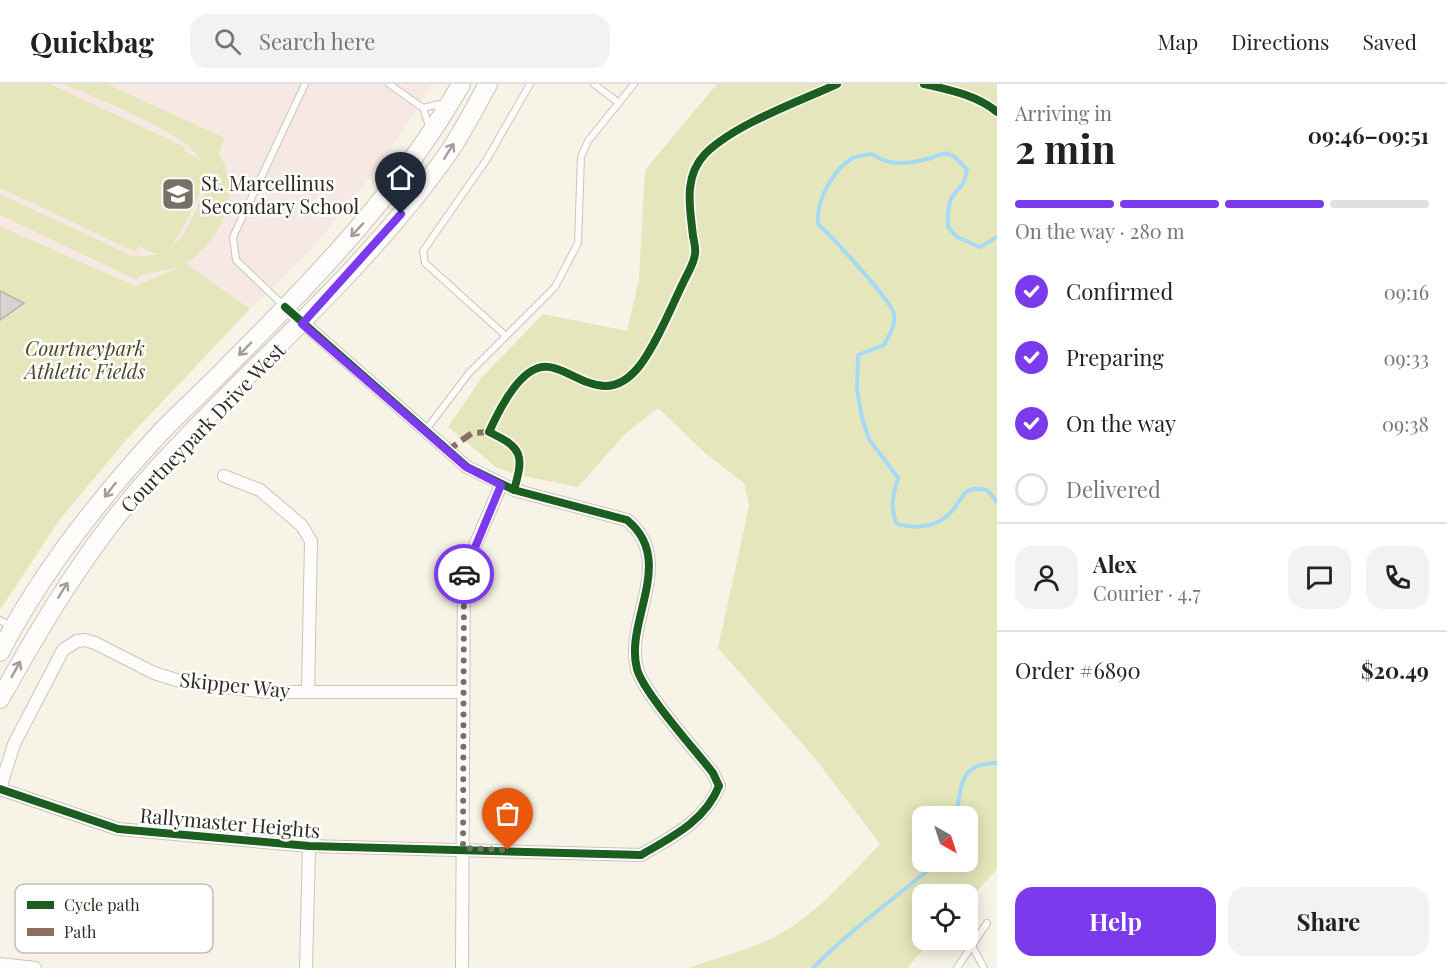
<!DOCTYPE html>
<html lang="en">
<head>
<meta charset="utf-8">
<style>
	body { margin:0; font-family:"Playfair Display",serif; background:#f2f2f2; color:#222; height:100vh; display:flex; flex-direction:column; font-size:22px; white-space:nowrap }
	* { box-sizing:border-box; margin:0 }
	p { font-size:20px; color:#767676 }
	.icon { flex:none; width:33px; height:33px; fill:none; stroke:currentColor; stroke-width:2; stroke-linecap:round; stroke-linejoin:round }
	.map { position:relative; flex:1; overflow:hidden }
	.details { display:flex; flex-direction:column; background:#fff; width:450px }
	.details>* { flex:none }
	.needle { width:39px; rotate:141deg }
	.buttons { position:absolute; left:912px; top:722px; display:grid; gap:12px }
	.buttons a { display:grid; place-items:center; width:66px; height:66px; border-radius:12px; background:#fff; box-shadow:0 3px 15px #0003; font-size:30px }
	.pin { position:absolute; display:grid; place-items:center; width:51px; height:51px; color:#fff; margin:-62px -26px; border-radius:50% 50% 50% 0; rotate:-45deg; box-shadow:0 0 6px #0007 }
	.pin .icon { rotate:45deg }
	.courier { position:absolute; display:grid; place-items:center; width:60px; height:60px; margin:-30px; border:4px solid #7c3aed; border-radius:50%; background:#fff; color:#222; box-shadow:0 2px 8px #0007 }
	.overview em { font-style:normal; font-weight:700 }
	.overview div { display:flex; flex-direction:column-reverse }
	.overview { display:flex; align-items:center; justify-content:space-between; height:102px; padding:0 18px }
	h1 { font-size:39px; font-weight:700; line-height:45px }
	.bar { display:grid; grid-template-columns:repeat(4,1fr); gap:9px 6px; align-content:center; height:72px; padding:0 18px }
	.bar i { height:8px; border-radius:4px; background:#e0e0e0 }
	.bar .active { background:#7c3aed }
	.bar p { grid-column:span 4 }
	.line { display:flex; align-items:center; gap:15px; padding:0 18px; border-top:2px solid #e0e0e0 }
	.line div { flex:1 }
	.round { display:grid; place-items:center; flex:none; width:63px; height:63px; border-radius:18px; background:#f2f2f2 }
	ol { padding:0 18px; list-style:none }
	li { display:flex; align-items:center; gap:18px; height:66px }
	li p { margin-inline-start:auto }
	li .icon { padding:6px; border-radius:50%; background:#7c3aed; color:#fff; stroke-width:4 }
	li:last-child { color:#767676 }
	li i { width:33px; height:33px; border:3px solid #e0e0e0; border-radius:50% }
	.action { display:flex; gap:12px; margin-top:auto; padding:12px 18px }
	.action a { flex:1; height:69px; border-radius:18px; background:#7c3aed; color:#fff; font-size:24px; font-weight:700; line-height:69px; text-align:center }
	.action a+a { background:#f2f2f2; color:#222 }
	header { display:flex; align-items:center; gap:36px; box-sizing:border-box; height:84px; padding:0 30px; background:#fff; border-bottom:2px solid #e0e0e0 }
	header strong { font-size:28px }
	nav { display:flex; gap:33px; margin-inline-start:auto; font-size:21px }
	.search { width:420px; height:54px; background:#f2f2f2; display:flex; align-items:center; gap:15px; box-sizing:border-box; padding:0 21px; border-radius:18px; color:#767676; font-size:22px }
	main { display:flex; flex:1; min-height:0 }
	.map>svg:first-child { display:block }
	.education { fill:#f6e8e2 }
	.green { fill:#e6e6bc; fill-rule:evenodd }
	.lines { fill:none; stroke-linecap:round; stroke-linejoin:round }
	.stream { stroke:#a4daf3; stroke-width:4 }
	.building { fill:#d9d3d1; stroke:#b7b2af; stroke-width:1.5 }
	.lane-casing { stroke:#cac5bc; stroke-width:8 }
	.street-casing { stroke:#cac5bc; stroke-width:14 }
	.secondary-casing { stroke:#cac5bc; stroke-width:20 }
	.lane { stroke:#fefdfb; stroke-width:6 }
	.street { stroke:#fefdfb; stroke-width:12 }
	.secondary { stroke:#fefdfb; stroke-width:18 }
	.quiet { stroke:#8d6e63; stroke-width:6; stroke-dasharray:12 6; stroke-linecap:butt }
	.cycleway-casing { stroke:#fff; stroke-width:11 }
	.cycleway { stroke:#1b5e20; stroke-width:8 }
	.oneway { stroke:#a19e99 }
	.done { stroke:#757166; stroke-width:6; stroke-dasharray:0 10.8 }
	.route { stroke:#7c3aed; stroke-width:8 }
	.labels { text-anchor:middle; dominant-baseline:central; stroke-width:5; stroke-linejoin:round; paint-order:stroke }
	.poi-label { font-size:20px; fill:#2f2b21; stroke:#fff; text-anchor:start }
	.park-label { font-size:20px; font-style:italic; fill:#484920; stroke:#fff }
	.street-label { font-size:20px; fill:#2f2b21; stroke:#fff }
	.key { fill:#fff; stroke:#c1bfbc; stroke-width:1.5 }
	.key-label { font-size:16px; fill:#2f2b21 }
</style>
</head>
<body>
<header>
<strong>Quickbag</strong>
<div class="search"><svg class="icon" aria-label="search" viewBox="0 0 24 24"><circle cx="10" cy="10" r="6"/><path d="M15 15l6 6"/></svg>Search here</div>
<nav><a>Map</a><a>Directions</a><a>Saved</a></nav>
</header>
<main>
<div class="map">
<svg width="997" height="884" viewBox="0 0 997 884">
	<rect width="100%" height="100%" fill="#f8f3e7"/>
	<polygon class="education" points="0,0 432,0 383,78 309,168 250,225 187,180 135,202 0,142"/>
	<g class="green">
		<path d="M0 0H50L185 63 184 67 200 76C190 50 93 13 64 0H107L224 54 219 69C244 114 221 156 182 182L187 180 250 225 126 356 60 435 0 526V142L135 202 180 183 140 191 137 196 0 131V110L130 171C183 178 188 139 208 99L207 93C200 107 177 162 166 167 156 172 148 167 139 162L136 168 0 104Z"/>
		<path d="M717 0H997V785L968 817V810H922V855H933L907 884H688C714 875 757 864 780 850 817 829 850 792 880 760L814 673 718 564 749 422 744 399 706 370 658 324 625 350 578 403 514 390 496 383 448 343 482 293 543 230 627 247 639 195 645 86ZM922 732H968V777H922Z"/>
	</g>
	<g class="lines">
		<g class="stream">
			<path d="M997 153 980 163 957 153 948 143C948 134 947 124 951 115 959 100 963 107 967 86 962 80 957 73 949 70 943 68 937 72 931 74 911 80 889 83 872 70 866 71 858 71 853 74 832 86 816 117 818 140 831 152 892 217 894 230 896 240 889 252 884 261L858 271 857 306 862 334 869 355 898 394C893 411 890 422 896 439 911 445 934 444 947 432 964 418 959 400 987 406L997 418"/>
			<path d="M956 732C962 701 959 679 997 679"/>
			<path d="M813 884C852 844 897 813 939 777"/>
		</g>
	</g>
	<polygon class="building" points="0,207 24,219 0,236"/>
	<g class="lines">
		<defs>
			<g id="lane">
				<polyline points="389,0 423,24"/>
				<polyline points="594,0 619,19"/>
				<polyline points="430,45 423,24 444,19"/>
				<polyline points="285,223 236,176 233,153 305,0"/>
				<polyline points="506,252 425,179 423,167 487,75 530,0"/>
				<polyline points="425,347 469,289 555,203 578,159 581,73 588,57 634,0"/>
				<polyline points="0,536 12,543"/>
				<polyline points="972,862 984,884"/>
				<polyline points="957,884 987,839"/>
			</g>
			<g id="street">
				<polyline points="224,392 260,406 302,442 311,457 308,607"/>
				<path d="M0 705 118 745 309 762 641 771C672 753 705 737 719 702L713 689C696 667 643 608 637 585 624 537 677 477 627 436L514 406 467 383 285 223"/>
				<polyline points="0,705 14,660 63,566 77,557 85,556 95,559 154,589 183,598 267,608 463,608"/>
				<polyline points="0,880 35,884"/>
				<polyline points="306,884 309,762"/>
				<polyline points="462,884 464,487 501,401"/>
			</g>
			<g id="secondary">
				<path d="M0 568C42 487 99 415 160 349 179 329 199 311 218 292 308 202 398 111 461 0"/>
				<path d="M0 615C45 534 92 456 155 387 251 282 361 191 444 75 461 52 474 25 488 0"/>
			</g>
		</defs>
		<use href="#lane" class="lane-casing"/>
		<use href="#street" class="street-casing"/>
		<use href="#secondary" class="secondary-casing"/>
		<use href="#lane" class="lane"/>
		<use href="#street" class="street"/>
		<use href="#secondary" class="secondary"/>
		<polyline class="quiet" points="447,367 472,349 489,348"/>
		<defs>
			<g id="cycleway">
				<path d="M924 0C949 6 977 11 997 28"/>
				<path d="M514 406C524 371 523 364 489 348 498 328 516 291 538 284 568 274 602 332 641 280 658 256 670 226 683 199 687 190 694 180 695 170 696 165 694 157 693 152 690 124 683 93 705 70 735 40 798 18 837 0"/>
				<path d="M0 705 118 745 309 762 641 771C672 753 705 737 719 702L713 689C696 667 643 608 637 585 624 537 677 477 627 436L514 406 467 383 285 223"/>
			</g>
		</defs>
		<use href="#cycleway" class="cycleway-casing"/>
		<use href="#cycleway" class="cycleway"/>
	</g>
	<defs><path id="oneway-shaft" d="M-6 0H5M1.5-3L5.5 0L1.5 3" fill="none" stroke-width="1.6" stroke-linecap="round" stroke-linejoin="round" transform="scale(1.5)"/></defs>
	<g class="oneway">
		<use href="#oneway-shaft" transform="translate(449 67) rotate(-58)"/>
		<use href="#oneway-shaft" transform="translate(357 146) rotate(133)"/>
		<use href="#oneway-shaft" transform="translate(245 265) rotate(134)"/>
		<use href="#oneway-shaft" transform="translate(110 406) rotate(128)"/>
		<use href="#oneway-shaft" transform="translate(63 506) rotate(-58)"/>
		<use href="#oneway-shaft" transform="translate(16 585) rotate(-61)"/>
	</g>
	<g class="lines">
		<polyline class="done" points="464,490 463,764 508,766"/>
		<polyline class="route" points="401,130 302,240 466,383 501,401 464,490"/>
	</g>
	<defs>
		<symbol id="school-square" viewBox="-11 -11 22 22"><rect x="-9" y="-9" width="18" height="18" rx="4" fill="#757166" stroke="#fff"/><path d="M0-5L7-2L0 1L-7-2ZM-4 1L0 2.5L4 1V4Q0 6-4 4Z" fill="#fff"/></symbol>
	</defs>
	<g fill-rule="evenodd">
		<use href="#school-square" x="159" y="91" width="38" height="38"/>
	</g>
	<g class="labels">
		<g class="poi-label">
			<text x="201" y="98">St. Marcellinus<tspan x="201" dy="23">Secondary School</tspan></text>
		</g>
		<g class="park-label">
			<text x="85" y="263">Courtneypark<tspan x="85" dy="23">Athletic Fields</tspan></text>
		</g>
		<g class="street-label">
			<text transform="translate(202 343) rotate(-46)">Courtneypark Drive West</text>
			<text transform="translate(235 600) rotate(6)">Skipper Way</text>
			<text transform="translate(230 738) rotate(5)">Rallymaster Heights</text>
		</g>
	</g>
	<rect x="15" y="800" width="198" height="69" rx="9" class="key"/>
	<rect x="27" y="817" width="27" height="8" fill="#1b5e20"/>
	<rect x="27" y="844" width="27" height="8" fill="#8d6e63"/>
	<g class="key-label">
		<text x="64" y="827">Cycle path</text>
		<text x="64" y="854">Path</text>
	</g>
</svg>
<div class="buttons">
<a><svg class="needle" viewBox="-14 -14 28 28"><path d="M0-13l5 13h-10z" fill="#e53935"/><path d="M0 13l5-13h-10z" fill="#767676"/></svg></a>
<a><svg class="icon" aria-label="locate" viewBox="0 0 24 24"><circle cx="12" cy="12" r="6"/><path d="M12 2v4M12 18v4M2 12h4M18 12h4"/></svg></a>
</div>
<div class="pin" style="left:508px;top:766px;background:#ea580c"><svg class="icon" aria-label="bag" viewBox="0 0 24 24"><path d="M5 8h14l-1 12H6zM9 8a3 3 0 0 1 6 0"/></svg></div>
<div class="pin" style="left:401px;top:130px;background:#1f2937"><svg class="icon" aria-label="home" viewBox="0 0 24 24"><path d="M3 11l9-7 9 7M6 9v11h12V9"/></svg></div>
<div class="courier" style="left:464px;top:490px"><svg class="icon" aria-label="car" viewBox="0 0 24 24"><path d="M5 17H2v-5l4-1 3-4h7l3 4 3 1v5h-3M9 17h6M6 11h13"/><circle cx="7" cy="17" r="2"/><circle cx="17" cy="17" r="2"/></svg></div>
</div>
<section class="details">
<div class="overview"><div><h1>2 min</h1><p>Arriving in</p></div><em>09:46–09:51</em></div>
<div class="bar"><i class="active"></i><i class="active"></i><i class="active"></i><i></i><p>On the way · 280 m</p></div>
<ol>
<li><svg class="icon" aria-label="check" viewBox="0 0 24 24"><path d="M5 12l5 5 9-10"/></svg>Confirmed<p>09:16</p></li>
<li><svg class="icon" aria-label="check" viewBox="0 0 24 24"><path d="M5 12l5 5 9-10"/></svg>Preparing<p>09:33</p></li>
<li><svg class="icon" aria-label="check" viewBox="0 0 24 24"><path d="M5 12l5 5 9-10"/></svg>On the way<p>09:38</p></li>
<li><i></i>Delivered</li>
</ol>
<div class="line" style="height:108px"><a class="round"><svg class="icon" aria-label="person" viewBox="0 0 24 24"><circle cx="12" cy="8" r="4"/><path d="M4 21q1-7 8-7t8 7"/></svg></a><div><b>Alex</b><p>Courier · 4.7</p></div><a class="round"><svg class="icon" aria-label="chat" viewBox="0 0 24 24"><path d="M4 5h16v11H9l-5 4z"/></svg></a><a class="round"><svg class="icon" aria-label="phone" viewBox="0 0 24 24"><path d="M5 4h4l2 5-3 2q2 4 5 5l2-3 5 2v4C11 20 4 13 5 4z"/></svg></a></div>
<div class="line" style="height:78px"><div>Order #6890</div><b>$20.49</b></div>
<div class="action"><a>Help</a><a>Share</a></div>
</section>
</main>
</body>
</html>
